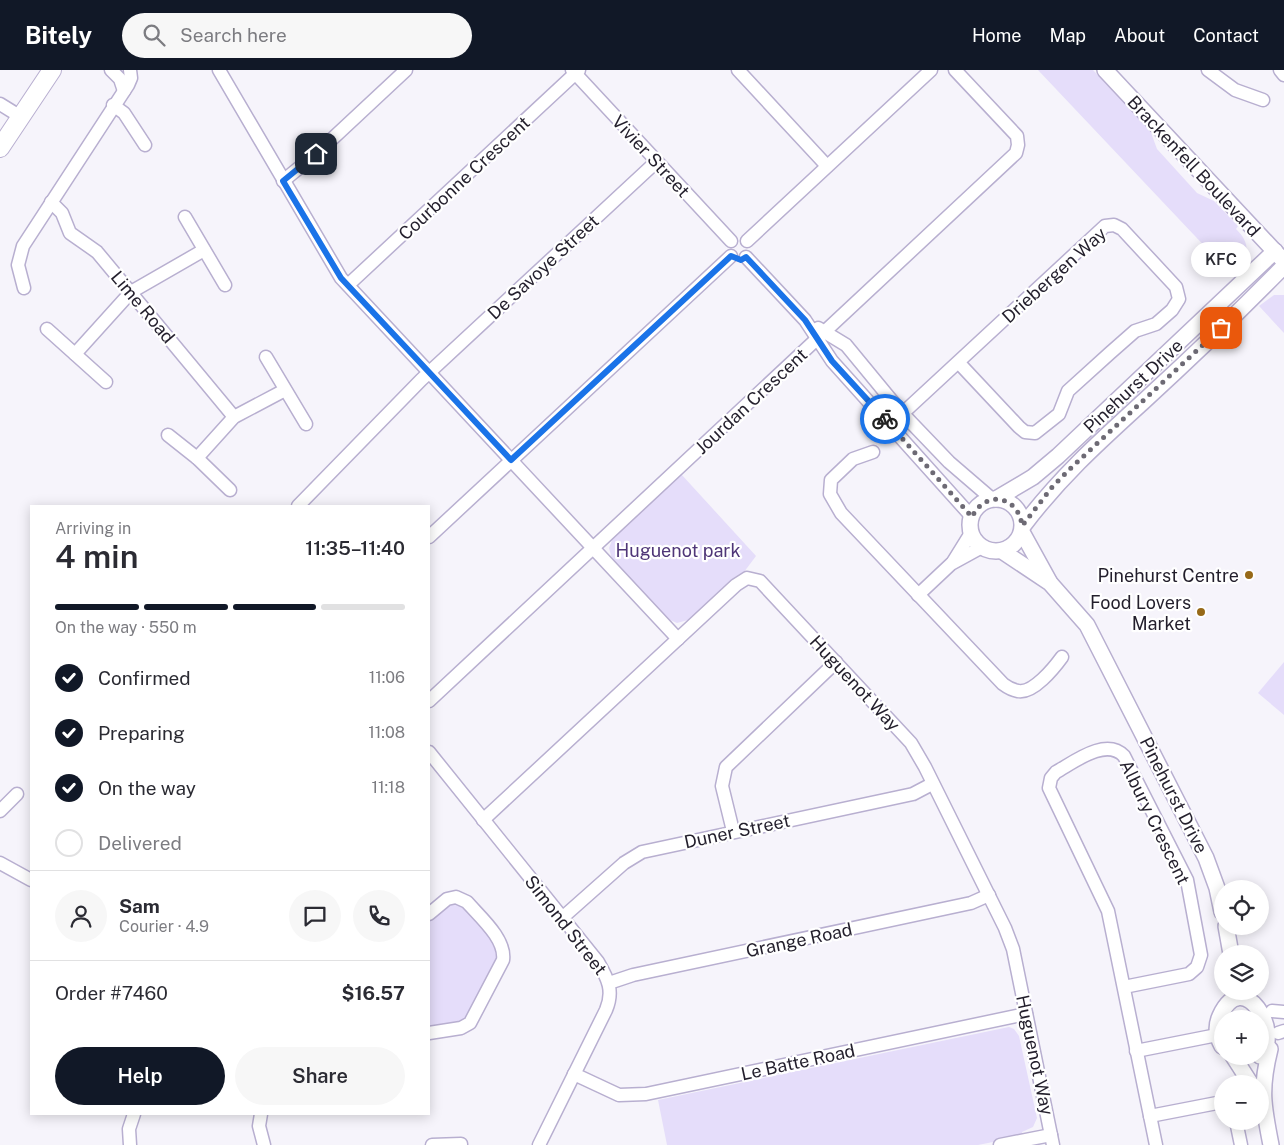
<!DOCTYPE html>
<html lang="en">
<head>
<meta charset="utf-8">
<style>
	body { margin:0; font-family:"Public Sans",sans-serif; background:#f7f7f7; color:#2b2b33; height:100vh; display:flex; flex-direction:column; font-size:19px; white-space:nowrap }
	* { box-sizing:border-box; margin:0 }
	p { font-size:16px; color:#7c7c81 }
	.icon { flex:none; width:28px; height:28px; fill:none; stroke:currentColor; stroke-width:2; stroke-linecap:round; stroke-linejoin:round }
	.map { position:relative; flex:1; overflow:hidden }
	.sheet { position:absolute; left:30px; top:435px; width:400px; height:610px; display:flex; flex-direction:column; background:#fff; border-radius:0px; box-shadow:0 2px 12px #0003 }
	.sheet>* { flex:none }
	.buttons { position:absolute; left:1214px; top:810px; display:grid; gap:10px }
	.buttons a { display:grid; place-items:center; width:55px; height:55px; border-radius:50%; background:#fff; box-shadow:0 2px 12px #0003; font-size:25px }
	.pin { position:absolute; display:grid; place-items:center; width:42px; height:42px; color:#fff; margin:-21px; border-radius:10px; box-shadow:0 2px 8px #0006 }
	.courier { position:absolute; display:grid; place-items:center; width:50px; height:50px; margin:-25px; border:4px solid #1a73e8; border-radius:50%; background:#fff; color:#222; box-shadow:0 1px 6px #0007 }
	.bubble { position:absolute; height:35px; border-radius:18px; background:#fff; box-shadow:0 2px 12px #0003; font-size:16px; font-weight:600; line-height:35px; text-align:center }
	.overview em { font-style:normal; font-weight:600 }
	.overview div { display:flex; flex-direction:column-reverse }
	.overview { display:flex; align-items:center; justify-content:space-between; height:85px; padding:0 25px }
	h1 { font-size:32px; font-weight:600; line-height:38px }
	.bar { display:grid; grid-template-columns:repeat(4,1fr); gap:8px 5px; align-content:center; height:60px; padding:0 25px }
	.bar i { height:6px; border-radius:4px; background:#e1e1e2 }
	.bar .on { background:#111827 }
	.bar p { grid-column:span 4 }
	.line { display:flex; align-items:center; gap:12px; padding:0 25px; border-top:1px solid #e1e1e2 }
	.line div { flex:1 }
	.round { display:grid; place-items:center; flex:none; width:52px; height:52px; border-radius:26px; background:#f7f7f7 }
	ol { padding:0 25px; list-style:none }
	li { display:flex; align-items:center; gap:15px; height:55px }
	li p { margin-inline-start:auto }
	li .icon { padding:5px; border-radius:50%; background:#111827; color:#fff; stroke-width:4 }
	li:last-child { color:#7c7c81 }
	li i { width:28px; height:28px; border:2px solid #e1e1e2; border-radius:50% }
	.action { display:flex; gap:10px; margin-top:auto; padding:10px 25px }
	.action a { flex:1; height:58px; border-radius:30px; background:#111827; color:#fff; font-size:20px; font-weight:600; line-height:58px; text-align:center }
	.action a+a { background:#f7f7f7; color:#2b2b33 }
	header { display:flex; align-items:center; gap:30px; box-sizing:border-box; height:70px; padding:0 25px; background:#111827; color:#fff }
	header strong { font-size:24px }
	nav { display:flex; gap:28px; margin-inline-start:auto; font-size:18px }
	.search { width:350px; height:45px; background:#f7f7f7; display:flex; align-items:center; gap:12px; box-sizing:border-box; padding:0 18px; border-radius:28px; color:#7c7c81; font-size:19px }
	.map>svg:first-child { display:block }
	.green { fill:#e5ddfa }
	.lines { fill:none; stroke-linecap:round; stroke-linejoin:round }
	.minor-casing { stroke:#b8afd0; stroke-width:15 }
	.tertiary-casing { stroke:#b8afd0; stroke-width:18 }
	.secondary-casing { stroke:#b8afd0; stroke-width:20 }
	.minor { stroke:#fff; stroke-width:12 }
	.tertiary { stroke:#fff; stroke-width:15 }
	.secondary { stroke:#fff; stroke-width:18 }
	.done { stroke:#6d6a74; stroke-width:5; stroke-dasharray:0 9 }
	.route { stroke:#1a73e8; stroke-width:6 }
	.poi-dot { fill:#976918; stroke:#fff; stroke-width:2 }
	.labels { text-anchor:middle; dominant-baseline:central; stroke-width:4.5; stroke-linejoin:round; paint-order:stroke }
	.street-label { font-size:18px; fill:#231f2c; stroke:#fff }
	.park-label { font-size:18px; fill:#4f3678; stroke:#fff }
	.poi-label { font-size:18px; fill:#231f2c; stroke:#fff; text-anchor:end }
</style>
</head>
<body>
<header>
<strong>Bitely</strong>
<div class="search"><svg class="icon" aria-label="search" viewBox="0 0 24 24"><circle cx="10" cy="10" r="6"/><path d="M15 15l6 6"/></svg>Search here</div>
<nav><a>Home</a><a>Map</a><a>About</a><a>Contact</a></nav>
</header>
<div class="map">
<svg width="1284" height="1075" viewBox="0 0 1284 1075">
	<rect width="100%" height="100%" fill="#f6f4fb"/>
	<g class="green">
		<path d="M1038 0H1093L1150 60 1157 79 1197 123 1214 131 1238 156 1236 159C1254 177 1247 188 1230 203Z"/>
		<polygon points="1274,225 1284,225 1284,263 1259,236"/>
		<polygon points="681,404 756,486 744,502 735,507 688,550 677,553 668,549 612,489 609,478 613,468"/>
		<polygon points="1284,592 1284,645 1258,623"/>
		<polygon points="452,832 465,836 495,873 498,886 464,952 429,958 429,851 443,836"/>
		<polygon points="1009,957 1014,959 1019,966 1037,1048 1033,1057 1022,1062 1023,1066 978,1075 667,1075 658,1030"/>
	</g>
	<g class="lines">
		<defs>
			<g id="minor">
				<polyline points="111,0 120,9 124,21"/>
				<polyline points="219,0 341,208 678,569"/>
				<polyline points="572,0 731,171"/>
				<polyline points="738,0 827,96"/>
				<polyline points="1208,0 1235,20 1263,30"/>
				<polyline points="1280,0 1284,5"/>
				<polyline points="0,34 21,47"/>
				<polyline points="113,35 124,43 145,75"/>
				<polyline points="283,111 316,84 406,0"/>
				<polyline points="51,132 62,143 70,163 97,182 234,347"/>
				<polyline points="185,147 225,215"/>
				<polyline points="747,171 931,0"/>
				<polyline points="746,187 805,250 832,291 972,447"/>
				<polyline points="348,215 579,0"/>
				<polyline points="24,218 18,195 23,176 128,15 131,8 130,0"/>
				<polyline points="818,258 846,275 902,343 949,392 992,429"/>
				<polyline points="47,259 106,312"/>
				<polyline points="75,284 131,222 204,180"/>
				<polyline points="266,287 306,354"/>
				<polyline points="890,355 1105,156 1114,155 1122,159 1176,217 1179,229 1172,240 1156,254 1135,261 1110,283 1068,321 1059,344 1035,363 1025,362 1019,357 958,292"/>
				<polyline points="168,365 197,388 230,420"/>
				<path d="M873 382 853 389 831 410 830 424 841 443 1003 614C1007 617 1012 620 1018 621 1033 624 1054 598 1062 587"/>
				<polyline points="197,388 234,347 285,320"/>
				<polyline points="298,436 421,310 656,92"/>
				<polyline points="429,467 731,186"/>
				<polyline points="953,492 971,463"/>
				<polyline points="918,525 951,494 982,477"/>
				<polyline points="429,631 1016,83 1018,75 1017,66 955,0"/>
				<path d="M429 682 598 892C608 909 614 921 606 940L539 1075"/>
				<polyline points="0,741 17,724"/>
				<polyline points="483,750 736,515 747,508 760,511 911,673 925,697 1005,858 1013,879 1053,1075"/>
				<polyline points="733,761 722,716 726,697 836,592"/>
				<polyline points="0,793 31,810"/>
				<path d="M429 844 447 829 456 827 467 832C480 847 506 869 503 890L470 953 461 958 429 963"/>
				<polyline points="562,848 624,793 642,782 913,724 932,714"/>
				<polyline points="609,913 633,905 971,833 989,825"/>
				<path d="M1124 917 1189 904 1197 897 1201 885 1187 810 1124 686C1106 667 1074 692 1056 702L1051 708 1049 718 1108 841 1156 1075"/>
				<polyline points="1272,941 1284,942"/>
				<polyline points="1278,963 1284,961"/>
				<polyline points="1136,981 1217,965"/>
				<polyline points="574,1004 619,1025 646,1024 1026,944"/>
				<polyline points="261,1044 259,1056 264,1075"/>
				<polyline points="1150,1046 1217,1033 1222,1035"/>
				<polyline points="1236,1051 1241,1075"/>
				<polyline points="130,1075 129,1059 134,1044"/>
				<polyline points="432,1075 461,1074"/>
				<polyline points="1000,1075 1051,1065"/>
			</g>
			<g id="tertiary">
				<polyline points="1105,0 1281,188"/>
				<polyline points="996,429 1033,407 1058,386 1275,181"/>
				<circle cx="996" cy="455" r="26"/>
				<path d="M1023 456C1060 407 1099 372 1144 331 1192 287 1239 242 1284 196"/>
				<polyline points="1022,462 1049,511"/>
				<polyline points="1002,481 1050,513 1087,555 1206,788 1217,818 1222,842"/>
				<polyline points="1226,856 1231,884"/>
				<path d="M1222 976C1217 967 1215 957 1220 946 1243 895 1284 963 1260 986"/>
				<path d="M1270 979C1260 1019 1263 1035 1271 1075"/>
				<polyline points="1233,986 1251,1014"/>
			</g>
			<polyline id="secondary" points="0,78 52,0"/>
		</defs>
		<use href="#minor" class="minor-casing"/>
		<use href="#tertiary" class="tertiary-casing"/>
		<use href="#secondary" class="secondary-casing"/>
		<use href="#minor" class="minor"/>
		<use href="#tertiary" class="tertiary"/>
		<use href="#secondary" class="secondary"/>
	</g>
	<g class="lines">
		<path class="done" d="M885 349 972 447C985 419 1019 426 1022 456L1053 416 1073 396 1221 258"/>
		<polyline class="route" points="316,84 283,111 341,208 511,390 731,186 741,190 746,187 805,250 832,291 885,349"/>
	</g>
	<g class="poi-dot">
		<circle cx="1249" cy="505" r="5"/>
		<circle cx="1201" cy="542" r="5"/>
	</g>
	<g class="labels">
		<g class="street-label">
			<text transform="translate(651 86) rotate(47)">Vivier Street</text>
			<text transform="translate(1194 96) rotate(47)">Brackenfell Boulevard</text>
			<text transform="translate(464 108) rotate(-43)">Courbonne Crescent</text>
			<text transform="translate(543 197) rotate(-43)">De Savoye Street</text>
			<text transform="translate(1054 205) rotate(-42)">Driebergen Way</text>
			<text transform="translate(143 237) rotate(50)">Lime Road</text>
			<text transform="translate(1133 316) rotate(-43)">Pinehurst Drive</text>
			<text transform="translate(751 331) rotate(-43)">Jourdan Crescent</text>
			<text transform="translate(855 613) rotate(47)">Huguenot Way</text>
			<text transform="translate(1174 725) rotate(63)">Pinehurst Drive</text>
			<text transform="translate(1155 752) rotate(64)">Albury Crescent</text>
			<text transform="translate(737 761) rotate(-12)">Duner Street</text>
			<text transform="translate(566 855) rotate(52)">Simond Street</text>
			<text transform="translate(799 870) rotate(-12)">Grange Road</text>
			<text transform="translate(1035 985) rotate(78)">Huguenot Way</text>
			<text transform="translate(798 992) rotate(-12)">Le Batte Road</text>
		</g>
		<g class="park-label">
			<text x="678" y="480">Huguenot park</text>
		</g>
		<g class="poi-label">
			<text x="1239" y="505">Pinehurst Centre</text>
			<text x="1191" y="532">Food Lovers<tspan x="1191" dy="21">Market</tspan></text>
		</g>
	</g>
</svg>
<div class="buttons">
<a><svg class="icon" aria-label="locate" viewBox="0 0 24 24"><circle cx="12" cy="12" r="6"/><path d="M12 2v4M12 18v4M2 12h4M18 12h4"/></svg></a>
<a><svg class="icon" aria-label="layers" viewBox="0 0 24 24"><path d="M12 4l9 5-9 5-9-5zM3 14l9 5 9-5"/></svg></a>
<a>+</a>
<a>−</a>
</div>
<div class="pin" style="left:1221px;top:258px;background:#ea580c"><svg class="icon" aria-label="bag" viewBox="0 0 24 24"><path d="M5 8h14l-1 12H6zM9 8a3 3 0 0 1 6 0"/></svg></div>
<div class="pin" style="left:316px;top:84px;background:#1f2937"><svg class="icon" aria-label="home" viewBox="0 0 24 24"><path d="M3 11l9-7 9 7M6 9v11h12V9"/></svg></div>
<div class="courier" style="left:885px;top:349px"><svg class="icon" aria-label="bike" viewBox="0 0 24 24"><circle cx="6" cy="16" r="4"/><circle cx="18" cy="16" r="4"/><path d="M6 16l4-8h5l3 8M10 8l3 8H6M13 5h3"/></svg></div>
<div class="bubble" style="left:1191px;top:172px;width:60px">KFC</div>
<section class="sheet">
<div class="overview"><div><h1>4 min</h1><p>Arriving in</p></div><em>11:35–11:40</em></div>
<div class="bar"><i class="on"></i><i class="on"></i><i class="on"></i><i></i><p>On the way · 550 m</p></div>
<ol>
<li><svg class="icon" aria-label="check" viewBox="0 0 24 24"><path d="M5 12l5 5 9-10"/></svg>Confirmed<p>11:06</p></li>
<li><svg class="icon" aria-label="check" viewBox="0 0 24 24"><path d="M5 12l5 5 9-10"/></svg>Preparing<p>11:08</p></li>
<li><svg class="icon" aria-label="check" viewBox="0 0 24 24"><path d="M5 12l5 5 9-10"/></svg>On the way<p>11:18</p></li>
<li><i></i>Delivered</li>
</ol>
<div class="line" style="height:90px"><a class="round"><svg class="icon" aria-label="person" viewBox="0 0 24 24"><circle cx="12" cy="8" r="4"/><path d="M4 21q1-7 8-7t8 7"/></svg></a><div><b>Sam</b><p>Courier · 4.9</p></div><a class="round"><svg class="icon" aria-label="chat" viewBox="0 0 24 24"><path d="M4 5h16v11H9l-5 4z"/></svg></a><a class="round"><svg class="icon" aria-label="phone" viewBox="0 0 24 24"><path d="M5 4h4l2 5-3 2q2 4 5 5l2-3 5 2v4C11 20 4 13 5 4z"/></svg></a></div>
<div class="line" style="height:65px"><div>Order #7460</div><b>$16.57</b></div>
<div class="action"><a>Help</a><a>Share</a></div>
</section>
</div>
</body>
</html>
